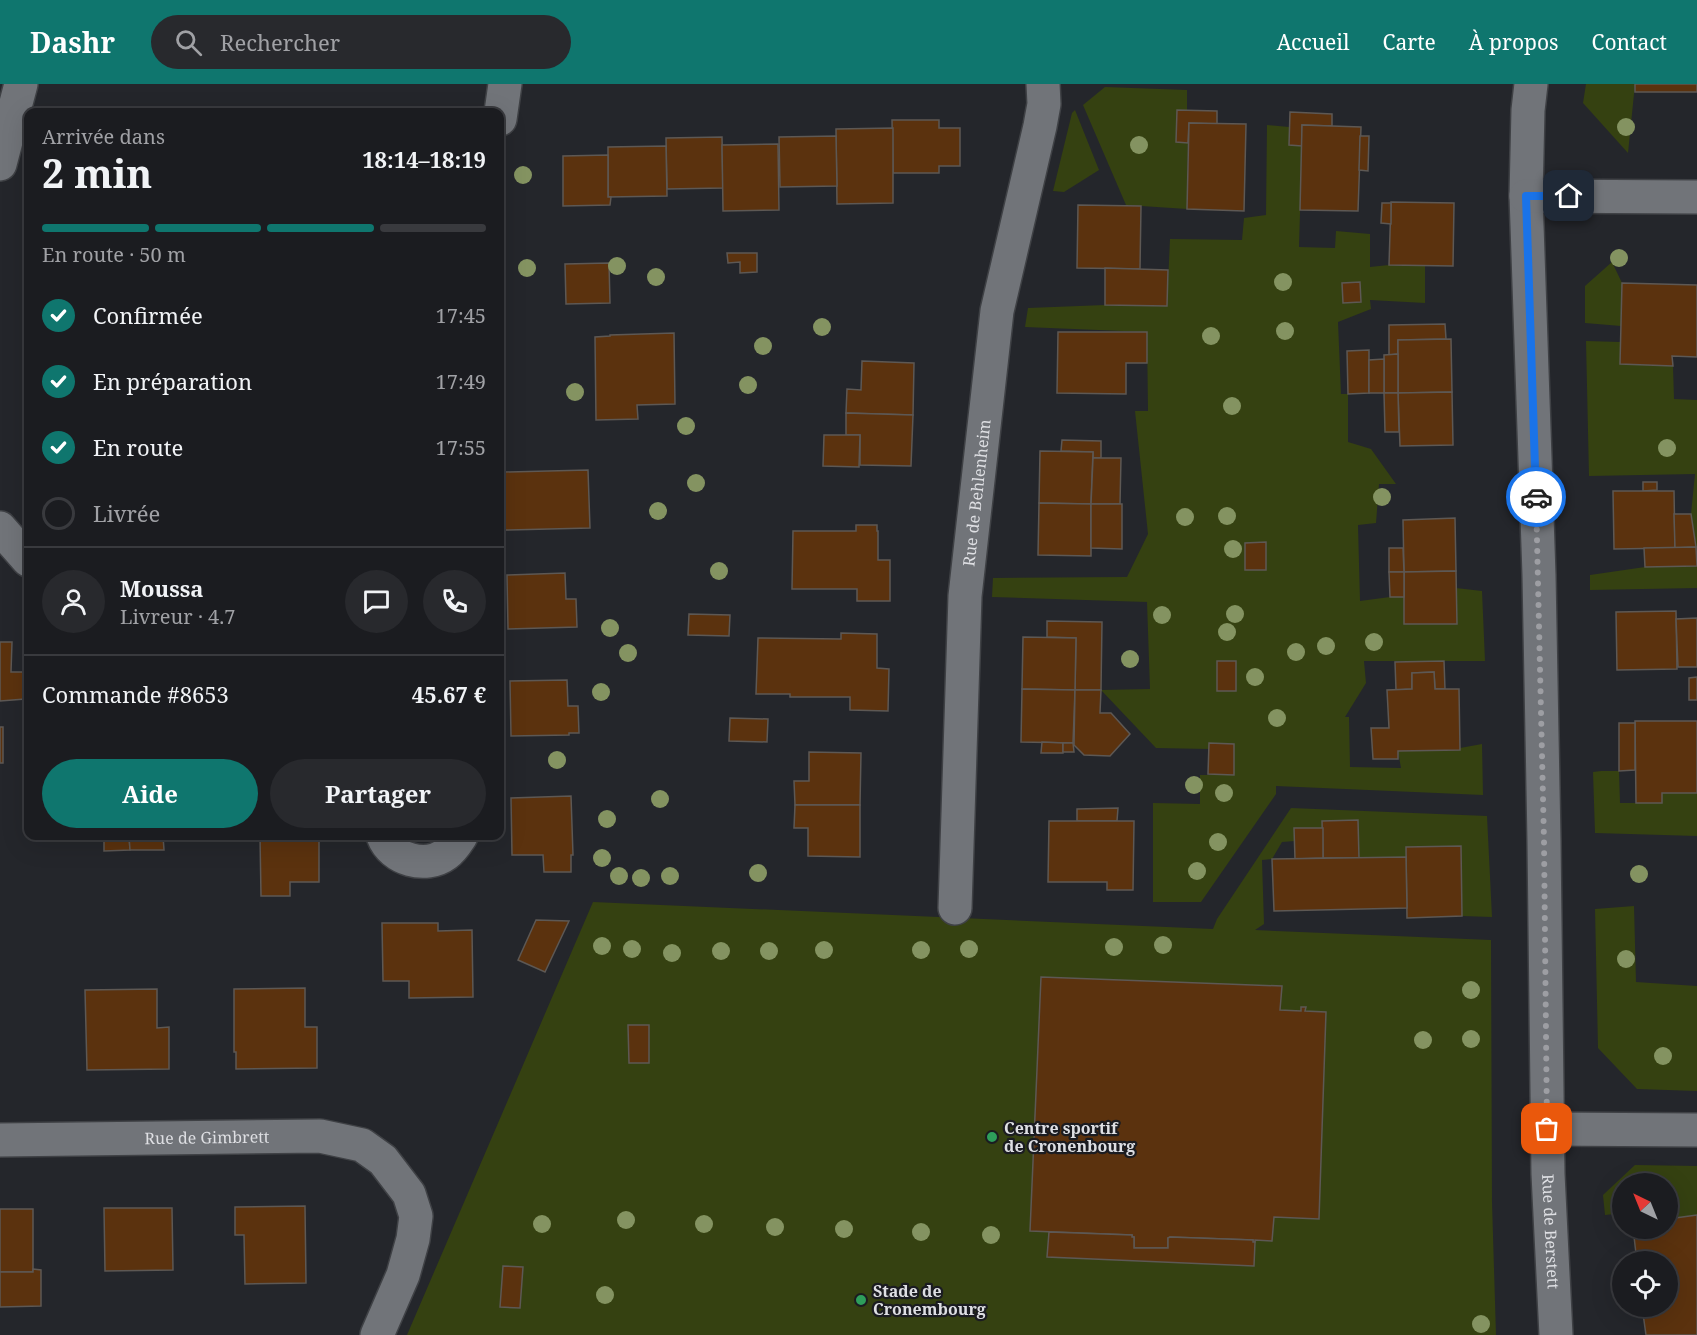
<!DOCTYPE html>
<html lang="fr">
<head>
<meta charset="utf-8">
<style>
	body { margin:0; font-family:"Noto Serif",serif; background:#28292d; color:#f1f3f6; height:100vh; display:flex; flex-direction:column; font-size:22px; white-space:nowrap }
	* { box-sizing:border-box; margin:0 }
	p { font-size:20px; color:#a0a1a5 }
	.icon { flex:none; width:33px; height:33px; fill:none; stroke:currentColor; stroke-width:2; stroke-linecap:round; stroke-linejoin:round }
	.map { position:relative; flex:1; overflow:hidden }
	.details { position:absolute; left:24px; top:24px; width:480px; height:732px; display:flex; flex-direction:column; background:#1b1c20; border-radius:12px; box-shadow:0 6px 24px #0002,0 0 0 2px #393a3e }
	.details>* { flex:none }
	.needle { width:39px; rotate:317deg }
	.controls { position:absolute; left:1612px; top:1089px; display:grid; gap:12px }
	.controls a { display:grid; place-items:center; width:66px; height:66px; border-radius:50%; background:#1b1c20; box-shadow:0 6px 24px #0002,0 0 0 2px #393a3e; font-size:30px }
	.pin { position:absolute; display:grid; place-items:center; width:51px; height:51px; color:#fff; margin:-26px; border-radius:12px; box-shadow:0 3px 9px #0006 }
	.courier { position:absolute; display:grid; place-items:center; width:60px; height:60px; margin:-30px; border:4px solid #1a73e8; border-radius:50%; background:#fff; color:#222; box-shadow:0 2px 8px #0007 }
	.headline em { font-style:normal; font-weight:700 }
	.headline div { display:flex; flex-direction:column-reverse }
	.headline { display:flex; align-items:center; justify-content:space-between; height:102px; padding:0 18px }
	h1 { font-size:39px; font-weight:700; line-height:45px }
	.bar { display:grid; grid-template-columns:repeat(4,1fr); gap:9px 6px; align-content:center; height:72px; padding:0 18px }
	.bar i { height:8px; border-radius:4px; background:#393a3e }
	.bar .selected { background:#0f766e }
	.bar p { grid-column:span 4 }
	.line { display:flex; align-items:center; gap:15px; padding:0 18px; border-top:2px solid #393a3e }
	.line div { flex:1 }
	.round { display:grid; place-items:center; flex:none; width:63px; height:63px; border-radius:32px; background:#28292d }
	ol { padding:0 18px; list-style:none }
	li { display:flex; align-items:center; gap:18px; height:66px }
	li p { margin-inline-start:auto }
	li .icon { padding:6px; border-radius:50%; background:#0f766e; color:#fff; stroke-width:4 }
	li:last-child { color:#a0a1a5 }
	li i { width:33px; height:33px; border:3px solid #393a3e; border-radius:50% }
	.button { display:flex; gap:12px; margin-top:auto; padding:12px 18px }
	.button a { flex:1; height:69px; border-radius:36px; background:#0f766e; color:#fff; font-size:24px; font-weight:700; line-height:69px; text-align:center }
	.button a+a { background:#28292d; color:#f1f3f6 }
	header { display:flex; align-items:center; gap:36px; box-sizing:border-box; height:84px; padding:0 30px; background:#0f766e; color:#fff }
	header strong { font-size:28px }
	nav { display:flex; gap:33px; margin-inline-start:auto; font-size:21px }
	.search { width:420px; height:54px; background:#28292d; display:flex; align-items:center; gap:15px; box-sizing:border-box; padding:0 21px; border-radius:33px; color:#a0a1a5; font-size:22px }
	.map>svg:first-child { display:block }
	.green { fill:#354111 }
	.building { fill:#5b320e; stroke:#5d5854; stroke-width:1.5 }
	.lines { fill:none; stroke-linecap:round; stroke-linejoin:round }
	.minor-casing { stroke:#3f4145; stroke-width:36 }
	.minor { stroke:#717479; stroke-width:33 }
	.tree { fill:#849361 }
	.done { stroke:#9d9ea3; stroke-width:6; stroke-dasharray:0 10.8 }
	.route { stroke:#1a73e8; stroke-width:8 }
	.leisure-dot { fill:#2e9e5b; stroke:#1b1c21; stroke-width:2 }
	.labels { text-anchor:middle; dominant-baseline:central; stroke-width:4.5; stroke-linejoin:round; paint-order:stroke }
	.street-label { font-size:16px; fill:#dedfe3; stroke:#1b1c21 }
	.poi-label { font-size:16px; font-weight:bold; fill:#dedfe3; stroke:#1b1c21; text-anchor:start }
</style>
</head>
<body>
<header>
<strong>Dashr</strong>
<div class="search"><svg class="icon" aria-label="search" viewBox="0 0 24 24"><circle cx="10" cy="10" r="6"/><path d="M15 15l6 6"/></svg>Rechercher</div>
<nav><a>Accueil</a><a>Carte</a><a>À propos</a><a>Contact</a></nav>
</header>
<div class="map">
<svg width="1697" height="1251" viewBox="0 0 1697 1251">
	<rect width="100%" height="100%" fill="#24262b"/>
	<g class="green">
		<polygon points="1586,0 1635,0 1628,69 1583,19"/>
		<polygon points="1105,3 1187,6 1187,27 1176,58 1188,59 1187,125 1126,121 1083,21"/>
		<polygon points="1075,26 1099,86 1064,108 1053,107 1072,29"/>
		<polygon points="1267,41 1289,43 1289,61 1302,62 1299,163 1335,164 1336,147 1370,150 1370,183 1389,181 1425,182 1425,219 1370,216 1371,225 1338,238 1341,310 1348,310 1348,358 1371,365 1396,400 1379,400 1376,439 1358,441 1360,517 1390,513 1404,513 1405,540 1456,540 1456,504 1482,507 1485,577 1364,577 1366,599 1345,633 1349,633 1350,683 1401,684 1398,667 1460,666 1460,664 1482,660 1483,711 1276,702 1276,710 1201,818 1153,818 1153,719 1200,720 1200,691 1234,691 1234,660 1209,659 1209,665 1156,664 1101,606 1150,605 1147,518 992,513 993,494 1127,493 1148,450 1135,327 1148,327 1147,248 1025,243 1028,224 1105,221 1167,222 1170,155 1242,156 1244,134 1266,131"/>
		<polygon points="1612,178 1622,199 1621,242 1585,239 1585,202"/>
		<polygon points="1586,257 1620,258 1621,280 1673,282 1674,315 1697,316 1697,468 1691,430 1695,390 1589,392"/>
		<polygon points="1697,482 1697,504 1590,506 1590,491 1645,483"/>
		<polygon points="1601,687 1619,687 1620,719 1662,719 1662,709 1697,709 1697,752 1595,749 1593,688"/>
		<polygon points="1291,724 1487,732 1492,833 1462,832 1461,762 1406,763 1406,773 1359,774 1358,736 1323,737 1323,744 1295,757 1282,758 1272,775 1262,776 1264,840 1255,846 1491,856 1492,1118 1496,1251 407,1251 593,818 1213,845 1217,835"/>
		<polygon points="1634,822 1636,898 1697,902 1697,1007 1637,1005 1598,964 1595,825"/>
		<polygon points="1635,1081 1697,1082 1697,1132 1668,1135 1668,1100 1623,1100 1623,1129 1605,1131 1603,1111"/>
	</g>
	<g class="building">
		<rect x="1635" y="0" width="62" height="8"/>
		<polygon points="1177,26 1217,27 1217,40 1189,39 1188,59 1176,58"/>
		<polygon points="1290,28 1332,30 1332,42 1302,41 1302,62 1289,61"/>
		<polygon points="892,36 939,36 939,44 960,44 960,82 939,82 939,89 893,89"/>
		<polygon points="1189,39 1246,40 1244,127 1187,125"/>
		<polygon points="1302,41 1361,43 1358,127 1300,126"/>
		<polygon points="893,44 893,119 837,120 836,45"/>
		<polygon points="836,52 837,102 780,103 779,53"/>
		<polygon points="1360,52 1369,52 1368,87 1359,86"/>
		<polygon points="722,53 723,104 667,105 666,54"/>
		<polygon points="778,60 779,126 723,127 722,61"/>
		<polygon points="666,62 667,112 608,113 608,63"/>
		<polygon points="608,71 608,113 611,113 610,121 563,122 563,72"/>
		<polygon points="1391,118 1454,119 1453,182 1389,181"/>
		<polygon points="1382,119 1391,119 1391,140 1381,139"/>
		<polygon points="1078,121 1141,122 1140,185 1077,184"/>
		<polygon points="727,169 757,169 757,188 740,189 740,178 728,179"/>
		<polygon points="609,179 610,219 566,220 565,180"/>
		<polygon points="1105,184 1168,186 1167,222 1105,221"/>
		<polygon points="1360,198 1361,218 1343,219 1342,199"/>
		<polygon points="1622,199 1697,201 1697,273 1672,272 1673,282 1620,280"/>
		<polygon points="1445,240 1446,255 1398,256 1398,270 1389,271 1389,241"/>
		<polygon points="1058,248 1147,248 1147,279 1126,279 1126,310 1057,309"/>
		<polygon points="674,249 675,320 637,321 638,335 596,336 595,253 610,252 610,251"/>
		<polygon points="1451,255 1452,308 1398,309 1398,256"/>
		<polygon points="1369,266 1369,309 1348,310 1347,267"/>
		<polygon points="1398,270 1398,309 1384,309 1384,271"/>
		<polygon points="1384,275 1384,309 1369,309 1369,276"/>
		<polygon points="862,277 914,279 913,331 846,329 847,305 861,306"/>
		<polygon points="1452,308 1453,361 1400,362 1398,309"/>
		<polygon points="1384,309 1398,309 1399,348 1385,348"/>
		<polygon points="846,329 913,331 911,382 860,381 860,351 846,351"/>
		<polygon points="824,351 860,351 859,383 823,382"/>
		<polygon points="1062,356 1101,357 1101,374 1093,374 1093,368 1061,367"/>
		<polygon points="1040,367 1093,368 1091,420 1039,419"/>
		<polygon points="1093,374 1121,374 1120,420 1091,420"/>
		<polygon points="588,386 590,444 505,446 504,388"/>
		<polygon points="1643,398 1657,398 1657,406 1643,407"/>
		<polygon points="1613,407 1674,407 1675,464 1614,465"/>
		<polygon points="1039,419 1091,420 1091,472 1038,471"/>
		<polygon points="1091,420 1122,420 1122,465 1091,464"/>
		<polygon points="1674,430 1691,430 1696,463 1675,464"/>
		<polygon points="1455,434 1456,487 1404,488 1403,436"/>
		<polygon points="856,441 877,441 877,447 878,447 878,476 890,476 890,517 857,517 857,505 792,505 793,447 856,447"/>
		<polygon points="1266,458 1266,486 1245,486 1245,459"/>
		<polygon points="1696,463 1697,482 1645,483 1644,464"/>
		<polygon points="1389,464 1403,464 1404,488 1389,488"/>
		<polygon points="1456,487 1457,540 1404,540 1404,488"/>
		<polygon points="1389,488 1404,488 1404,513 1390,513"/>
		<polygon points="565,489 566,515 576,515 577,543 508,545 507,491"/>
		<polygon points="1676,527 1677,585 1617,586 1616,528"/>
		<polygon points="689,530 730,531 729,552 688,551"/>
		<polygon points="1697,534 1697,583 1678,583 1676,535"/>
		<polygon points="1047,537 1102,538 1101,606 1075,606 1076,554 1047,553"/>
		<polygon points="841,549 877,550 877,584 889,585 888,627 850,626 850,613 790,613 790,610 756,610 758,554 841,555"/>
		<polygon points="1023,553 1076,554 1075,606 1022,605"/>
		<polygon points="0,558 12,558 11,588 25,588 25,615 0,617"/>
		<rect x="1217" y="577" width="19" height="30"/>
		<polygon points="1444,577 1445,605 1435,605 1434,588 1412,589 1412,605 1396,606 1395,578"/>
		<polygon points="1434,588 1435,605 1459,605 1460,666 1398,667 1398,675 1373,675 1371,644 1389,644 1387,606 1412,605 1412,589"/>
		<polygon points="1697,593 1697,616 1689,616 1689,594"/>
		<polygon points="567,596 568,622 578,622 579,649 569,649 569,651 511,652 510,597"/>
		<polygon points="1022,605 1075,606 1073,659 1021,658"/>
		<polygon points="1075,606 1101,606 1100,629 1111,629 1130,650 1110,672 1084,671 1074,661"/>
		<polygon points="730,634 768,635 767,658 729,657"/>
		<polygon points="1635,637 1697,637 1697,709 1662,709 1662,719 1636,719"/>
		<polygon points="1619,639 1635,639 1635,686 1619,687"/>
		<rect x="0" y="643" width="3" height="36"/>
		<polygon points="1042,658 1063,659 1063,669 1041,669"/>
		<polygon points="1063,659 1073,659 1074,668 1063,668"/>
		<polygon points="1209,659 1234,660 1234,691 1208,690"/>
		<polygon points="809,668 861,669 860,721 795,721 794,697 809,697"/>
		<polygon points="571,712 573,771 571,771 571,788 544,788 543,771 512,771 511,714"/>
		<polygon points="795,721 860,721 860,773 808,772 808,744 794,744"/>
		<polygon points="1118,724 1117,737 1077,737 1077,725"/>
		<polygon points="1358,736 1359,774 1323,774 1322,737"/>
		<polygon points="1049,737 1134,737 1133,806 1107,806 1107,798 1048,798"/>
		<polygon points="1294,744 1323,744 1323,774 1295,775"/>
		<polygon points="104,752 129,752 130,766 104,767"/>
		<polygon points="129,752 163,752 164,766 130,766"/>
		<polygon points="260,752 319,752 319,798 290,798 290,812 261,812"/>
		<polygon points="1461,762 1462,832 1407,834 1406,763"/>
		<polygon points="1406,773 1407,824 1274,827 1272,775"/>
		<polygon points="536,836 569,837 545,888 518,876"/>
		<polygon points="382,839 438,839 438,847 472,846 473,913 409,914 409,897 383,897"/>
		<polygon points="1041,893 1282,902 1280,926 1301,927 1301,923 1306,923 1305,927 1326,928 1319,1135 1274,1133 1272,1157 1255,1156 1255,1158 1253,1158 1253,1156 1170,1153 1168,1154 1168,1164 1134,1164 1134,1153 1132,1153 1132,1151 1030,1147"/>
		<polygon points="305,904 305,943 317,943 317,984 236,985 236,968 234,968 234,905"/>
		<polygon points="157,905 157,944 169,943 169,985 87,986 85,906"/>
		<polygon points="628,941 649,941 649,979 629,979"/>
		<polygon points="305,1122 306,1199 245,1200 244,1151 235,1151 235,1123"/>
		<polygon points="104,1124 172,1124 173,1186 105,1187"/>
		<rect x="0" y="1125" width="33" height="63"/>
		<polygon points="1697,1131 1697,1251 1646,1251 1642,1222 1668,1222 1668,1178 1637,1178 1633,1144 1668,1144 1668,1135"/>
		<polygon points="1049,1148 1132,1151 1132,1153 1134,1153 1134,1164 1168,1164 1168,1154 1170,1153 1253,1156 1253,1158 1255,1158 1254,1182 1047,1173"/>
		<polygon points="503,1182 523,1183 520,1224 500,1223"/>
		<polygon points="33,1185 41,1186 41,1222 0,1223 0,1188 33,1188"/>
	</g>
	<g class="lines">
		<defs>
			<g id="minor">
				<path id="s1" d="M1531 0 1528 26 1526 112 1539 491 1544 757 1548 1090 1556 1251"/>
				<polyline points="500,35 505,0"/>
				<polyline points="0,80 21,0"/>
				<polyline points="1526,112 1697,113"/>
				<polyline points="0,444 28,476"/>
				<path d="M383 752C392 776 426 785 446 770 453 765 457 758 461 752"/>
				<path id="s2" d="M955 824 965 512 997 227 1040 42 1044 20 1043 0"/>
				<polyline points="1547,1045 1697,1046"/>
				<path id="s3" d="M0 1056 320 1052 362 1061 383 1076 409 1110 416 1132 413 1155 403 1191 377 1251"/>
			</g>
		</defs>
		<use href="#minor" class="minor-casing"/>
		<use href="#minor" class="minor"/>
	</g>
	<g class="tree">
		<circle cx="1626" cy="43" r="9"/>
		<circle cx="1139" cy="61" r="9"/>
		<circle cx="523" cy="91" r="9"/>
		<circle cx="1619" cy="174" r="9"/>
		<circle cx="617" cy="182" r="9"/>
		<circle cx="527" cy="184" r="9"/>
		<circle cx="656" cy="193" r="9"/>
		<circle cx="1283" cy="198" r="9"/>
		<circle cx="822" cy="243" r="9"/>
		<circle cx="1285" cy="247" r="9"/>
		<circle cx="1211" cy="252" r="9"/>
		<circle cx="763" cy="262" r="9"/>
		<circle cx="748" cy="301" r="9"/>
		<circle cx="575" cy="308" r="9"/>
		<circle cx="1232" cy="322" r="9"/>
		<circle cx="686" cy="342" r="9"/>
		<circle cx="1667" cy="364" r="9"/>
		<circle cx="696" cy="399" r="9"/>
		<circle cx="1382" cy="413" r="9"/>
		<circle cx="658" cy="427" r="9"/>
		<circle cx="1227" cy="432" r="9"/>
		<circle cx="1185" cy="433" r="9"/>
		<circle cx="1233" cy="465" r="9"/>
		<circle cx="719" cy="487" r="9"/>
		<circle cx="1235" cy="530" r="9"/>
		<circle cx="1162" cy="531" r="9"/>
		<circle cx="610" cy="544" r="9"/>
		<circle cx="1227" cy="548" r="9"/>
		<circle cx="1374" cy="558" r="9"/>
		<circle cx="1326" cy="562" r="9"/>
		<circle cx="1296" cy="568" r="9"/>
		<circle cx="628" cy="569" r="9"/>
		<circle cx="1130" cy="575" r="9"/>
		<circle cx="1255" cy="593" r="9"/>
		<circle cx="601" cy="608" r="9"/>
		<circle cx="1277" cy="634" r="9"/>
		<circle cx="557" cy="676" r="9"/>
		<circle cx="1194" cy="701" r="9"/>
		<circle cx="1224" cy="709" r="9"/>
		<circle cx="660" cy="715" r="9"/>
		<circle cx="607" cy="735" r="9"/>
		<circle cx="1218" cy="758" r="9"/>
		<circle cx="602" cy="774" r="9"/>
		<circle cx="1197" cy="787" r="9"/>
		<circle cx="758" cy="789" r="9"/>
		<circle cx="1639" cy="790" r="9"/>
		<circle cx="619" cy="792" r="9"/>
		<circle cx="670" cy="792" r="9"/>
		<circle cx="641" cy="794" r="9"/>
		<circle cx="1163" cy="861" r="9"/>
		<circle cx="602" cy="862" r="9"/>
		<circle cx="1114" cy="863" r="9"/>
		<circle cx="632" cy="865" r="9"/>
		<circle cx="969" cy="865" r="9"/>
		<circle cx="824" cy="866" r="9"/>
		<circle cx="921" cy="866" r="9"/>
		<circle cx="721" cy="867" r="9"/>
		<circle cx="769" cy="867" r="9"/>
		<circle cx="672" cy="869" r="9"/>
		<circle cx="1626" cy="875" r="9"/>
		<circle cx="1471" cy="906" r="9"/>
		<circle cx="1471" cy="955" r="9"/>
		<circle cx="1423" cy="956" r="9"/>
		<circle cx="1663" cy="972" r="9"/>
		<circle cx="626" cy="1136" r="9"/>
		<circle cx="542" cy="1140" r="9"/>
		<circle cx="704" cy="1140" r="9"/>
		<circle cx="775" cy="1143" r="9"/>
		<circle cx="844" cy="1145" r="9"/>
		<circle cx="921" cy="1148" r="9"/>
		<circle cx="991" cy="1151" r="9"/>
		<circle cx="605" cy="1211" r="9"/>
		<circle cx="1481" cy="1240" r="9"/>
	</g>
	<g class="lines">
		<polyline class="done" points="1536,413 1544,757 1547,1045"/>
		<polyline class="route" points="1536,413 1526,112 1569,112"/>
	</g>
	<g class="leisure-dot">
		<circle cx="992" cy="1053" r="6"/>
		<circle cx="861" cy="1216" r="6"/>
	</g>
	<g class="labels">
		<g class="street-label">
			<text stroke="none"><textPath href="#s2" startOffset="416">Rue de Behlenheim</textPath></text>
			<text stroke="none"><textPath href="#s3" startOffset="207">Rue de Gimbrett</textPath></text>
			<text stroke="none"><textPath href="#s1" startOffset="1148">Rue de Berstett</textPath></text>
		</g>
		<g class="poi-label">
			<text x="1004" y="1044">Centre sportif<tspan x="1004" dy="18">de Cronenbourg</tspan></text>
			<text x="873" y="1207">Stade de<tspan x="873" dy="18">Cronembourg</tspan></text>
		</g>
	</g>
</svg>
<div class="controls">
<a><svg class="needle" viewBox="-14 -14 28 28"><path d="M0-13l5 13h-10z" fill="#e53935"/><path d="M0 13l5-13h-10z" fill="#a0a1a5"/></svg></a>
<a><svg class="icon" aria-label="locate" viewBox="0 0 24 24"><circle cx="12" cy="12" r="6"/><path d="M12 2v4M12 18v4M2 12h4M18 12h4"/></svg></a>
</div>
<div class="pin" style="left:1547px;top:1045px;background:#ea580c"><svg class="icon" aria-label="bag" viewBox="0 0 24 24"><path d="M5 8h14l-1 12H6zM9 8a3 3 0 0 1 6 0"/></svg></div>
<div class="pin" style="left:1569px;top:112px;background:#1f2937"><svg class="icon" aria-label="home" viewBox="0 0 24 24"><path d="M3 11l9-7 9 7M6 9v11h12V9"/></svg></div>
<div class="courier" style="left:1536px;top:413px"><svg class="icon" aria-label="car" viewBox="0 0 24 24"><path d="M5 17H2v-5l4-1 3-4h7l3 4 3 1v5h-3M9 17h6M6 11h13"/><circle cx="7" cy="17" r="2"/><circle cx="17" cy="17" r="2"/></svg></div>
<section class="details">
<div class="headline"><div><h1>2 min</h1><p>Arrivée dans</p></div><em>18:14–18:19</em></div>
<div class="bar"><i class="selected"></i><i class="selected"></i><i class="selected"></i><i></i><p>En route · 50 m</p></div>
<ol>
<li><svg class="icon" aria-label="check" viewBox="0 0 24 24"><path d="M5 12l5 5 9-10"/></svg>Confirmée<p>17:45</p></li>
<li><svg class="icon" aria-label="check" viewBox="0 0 24 24"><path d="M5 12l5 5 9-10"/></svg>En préparation<p>17:49</p></li>
<li><svg class="icon" aria-label="check" viewBox="0 0 24 24"><path d="M5 12l5 5 9-10"/></svg>En route<p>17:55</p></li>
<li><i></i>Livrée</li>
</ol>
<div class="line" style="height:108px"><a class="round"><svg class="icon" aria-label="person" viewBox="0 0 24 24"><circle cx="12" cy="8" r="4"/><path d="M4 21q1-7 8-7t8 7"/></svg></a><div><b>Moussa</b><p>Livreur · 4.7</p></div><a class="round"><svg class="icon" aria-label="chat" viewBox="0 0 24 24"><path d="M4 5h16v11H9l-5 4z"/></svg></a><a class="round"><svg class="icon" aria-label="phone" viewBox="0 0 24 24"><path d="M5 4h4l2 5-3 2q2 4 5 5l2-3 5 2v4C11 20 4 13 5 4z"/></svg></a></div>
<div class="line" style="height:78px"><div>Commande #8653</div><b>45.67 €</b></div>
<div class="button"><a>Aide</a><a>Partager</a></div>
</section>
</div>
</body>
</html>
